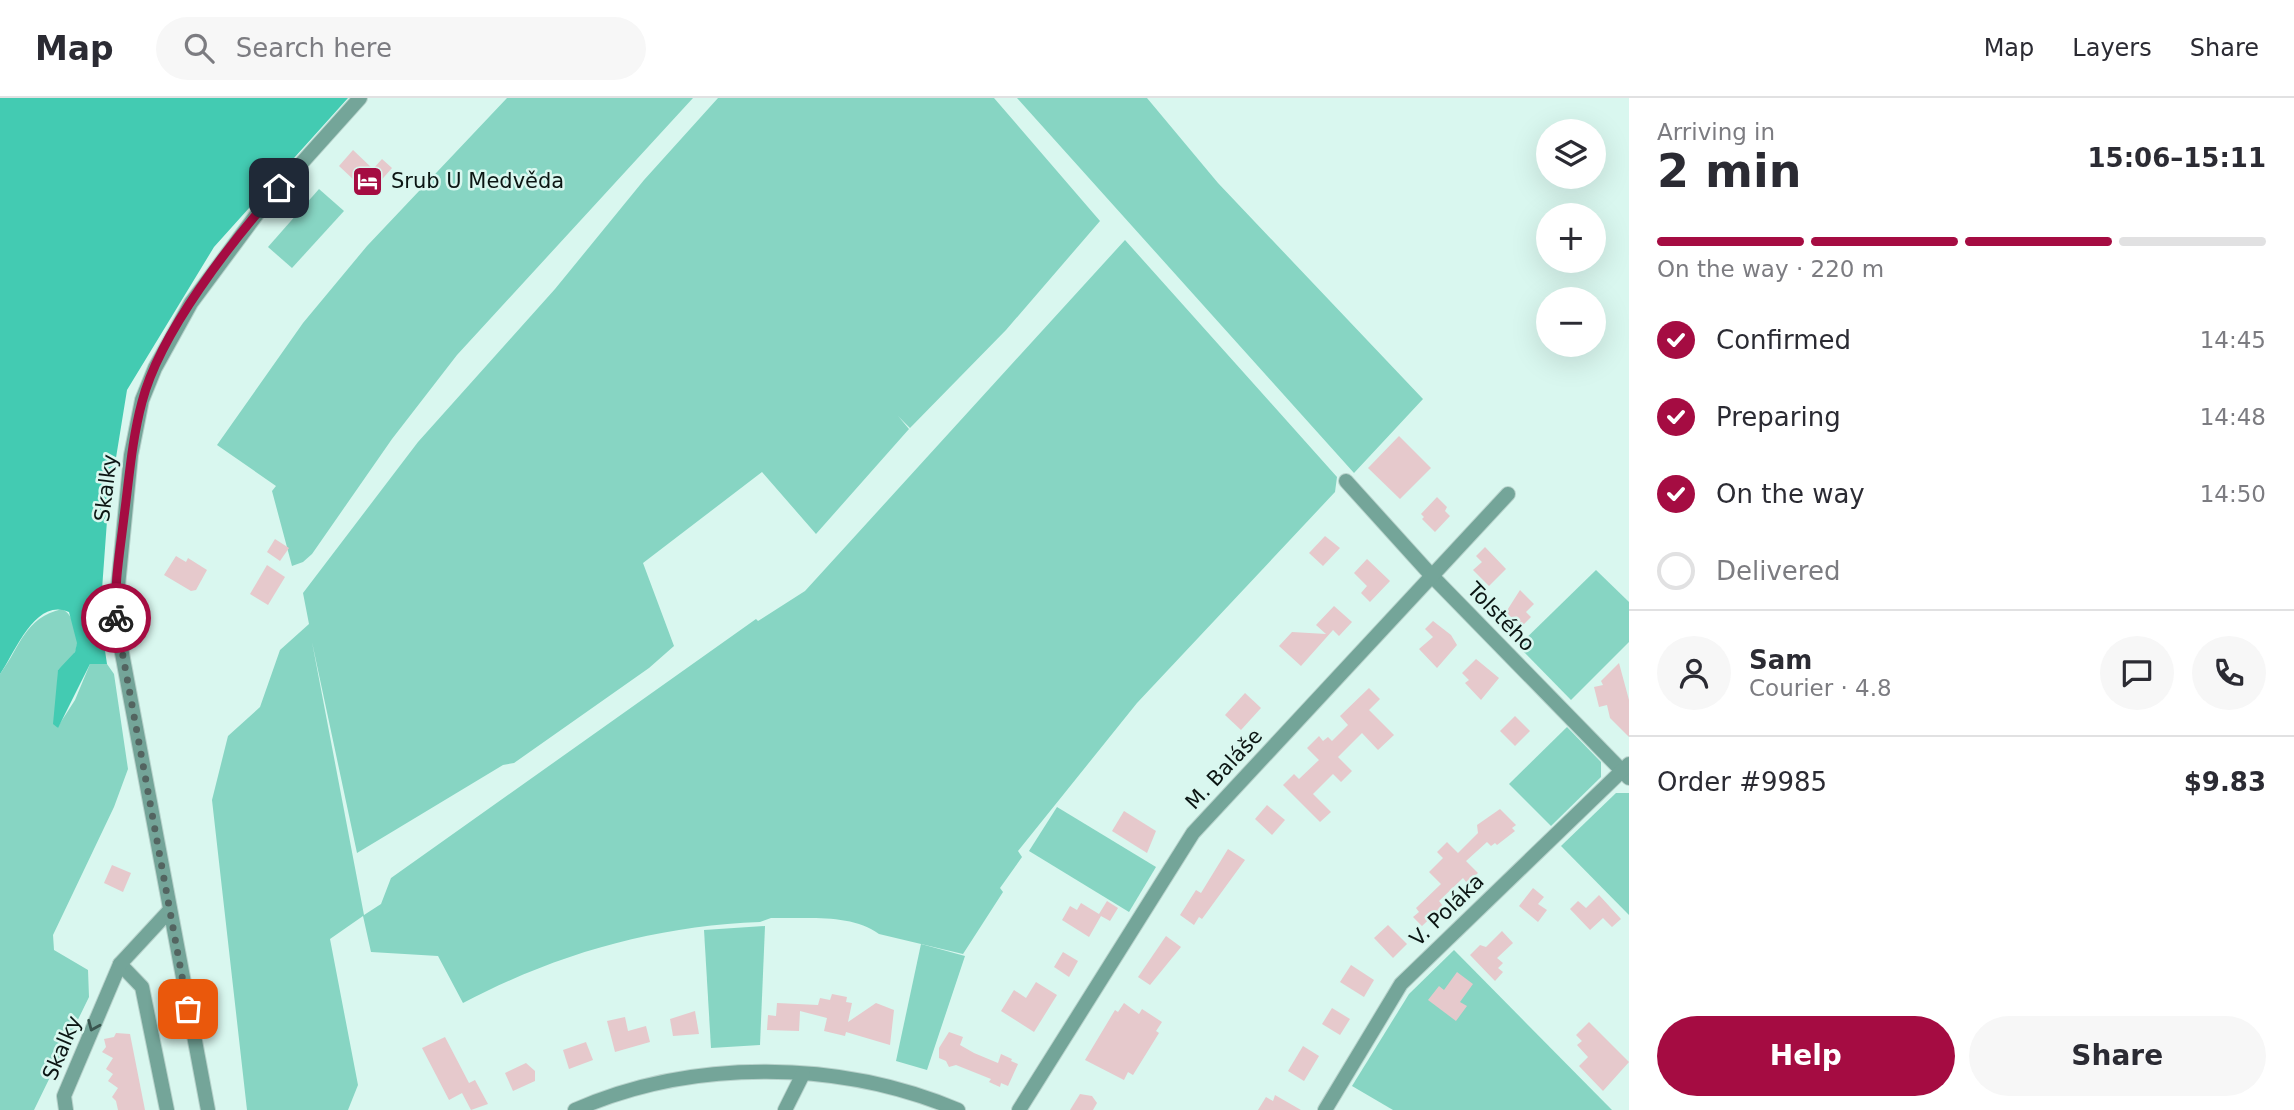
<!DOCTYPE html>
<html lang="en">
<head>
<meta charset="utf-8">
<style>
	body { margin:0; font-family:"DejaVu Sans",sans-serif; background:#f7f7f7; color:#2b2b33; height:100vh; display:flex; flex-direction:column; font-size:26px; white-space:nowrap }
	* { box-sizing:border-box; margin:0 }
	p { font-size:23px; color:#7c7c81 }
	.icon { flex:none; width:38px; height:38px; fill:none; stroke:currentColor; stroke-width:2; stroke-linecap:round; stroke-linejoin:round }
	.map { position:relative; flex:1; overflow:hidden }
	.details { display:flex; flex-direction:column; background:#fff; width:665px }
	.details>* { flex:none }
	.tools { position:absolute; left:1536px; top:21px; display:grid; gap:14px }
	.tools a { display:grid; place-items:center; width:70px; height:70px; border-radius:50%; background:#fff; box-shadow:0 7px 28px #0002; font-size:35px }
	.pin { position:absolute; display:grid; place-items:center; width:60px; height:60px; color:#fff; margin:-30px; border-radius:14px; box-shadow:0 4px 10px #0006 }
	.courier { position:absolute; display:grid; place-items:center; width:70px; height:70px; margin:-35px; border:5px solid #a50c42; border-radius:50%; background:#fff; color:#222; box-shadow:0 2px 9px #0007 }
	.overview em { font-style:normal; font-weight:700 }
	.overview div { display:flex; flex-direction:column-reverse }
	.overview { display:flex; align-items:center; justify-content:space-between; height:119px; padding:0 28px }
	h1 { font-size:46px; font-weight:700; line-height:52px }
	.bar { display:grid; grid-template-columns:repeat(4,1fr); gap:10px 7px; align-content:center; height:84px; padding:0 28px }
	.bar i { height:9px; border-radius:5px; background:#e1e1e2 }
	.bar .active { background:#a50c42 }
	.bar p { grid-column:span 4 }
	.line { display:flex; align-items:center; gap:18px; padding:0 28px; border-top:2px solid #e1e1e2 }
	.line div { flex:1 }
	.round { display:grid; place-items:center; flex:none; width:74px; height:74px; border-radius:37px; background:#f7f7f7 }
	ol { padding:0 28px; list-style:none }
	li { display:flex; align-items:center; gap:21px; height:77px }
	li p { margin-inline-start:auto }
	li .icon { padding:7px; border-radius:50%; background:#a50c42; color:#fff; stroke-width:4 }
	li:last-child { color:#7c7c81 }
	li i { width:38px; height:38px; border:4px solid #e1e1e2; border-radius:50% }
	.button { display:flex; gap:14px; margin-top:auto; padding:14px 28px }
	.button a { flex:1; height:80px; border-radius:42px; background:#a50c42; color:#fff; font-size:28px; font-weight:700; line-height:80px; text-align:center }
	.button a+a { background:#f7f7f7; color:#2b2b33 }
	header { display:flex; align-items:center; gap:42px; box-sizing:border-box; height:98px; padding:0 35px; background:#fff; border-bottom:2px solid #e1e1e2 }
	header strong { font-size:33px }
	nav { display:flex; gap:38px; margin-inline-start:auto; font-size:24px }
	.search { width:490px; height:63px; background:#f7f7f7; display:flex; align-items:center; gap:18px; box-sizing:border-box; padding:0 24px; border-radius:38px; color:#7c7c81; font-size:26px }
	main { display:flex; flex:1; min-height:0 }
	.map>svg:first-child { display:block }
	.green { fill:#87d5c3 }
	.forest { fill:#43cbb2 }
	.building { fill:#e6c9cc }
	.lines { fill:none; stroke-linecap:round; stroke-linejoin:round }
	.minor-casing { stroke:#b8d3cc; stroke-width:16 }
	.minor { stroke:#74a599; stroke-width:14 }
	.oneway { stroke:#3a564f }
	.done { stroke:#536460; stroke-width:7; stroke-dasharray:0 12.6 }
	.route { stroke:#a50c42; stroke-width:9 }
	.labels { text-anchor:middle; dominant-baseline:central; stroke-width:5; stroke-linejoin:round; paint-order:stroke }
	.poi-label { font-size:21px; fill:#0b1513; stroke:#d9f7ef; text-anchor:start }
	.street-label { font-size:21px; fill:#0b1513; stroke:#d9f7ef }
</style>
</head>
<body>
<header>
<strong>Map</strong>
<div class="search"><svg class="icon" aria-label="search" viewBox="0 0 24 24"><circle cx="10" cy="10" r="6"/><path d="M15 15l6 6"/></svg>Search here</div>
<nav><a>Map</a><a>Layers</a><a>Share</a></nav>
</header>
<main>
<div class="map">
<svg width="1629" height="1012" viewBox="0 0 1629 1012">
	<rect width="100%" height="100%" fill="#d9f7ef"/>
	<g class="green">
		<polygon points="507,0 693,0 457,257 392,341 312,456 303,464 292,468 272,393 276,388 217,347 303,225 367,148"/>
		<path d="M718 0H994L1100 123 1006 232 910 330 898 318 909 331 816 436 762 374 643 465 674 548 649 570 514 665 503 667 357 755 312 544 364 817 381 806 391 780 756 521 758 523 805 493 1125 142 1337 379 1335 394 1137 605 1018 753 1022 759 1000 790 1003 794 963 856 879 836C851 815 805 821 771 820L760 824C656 828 558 855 463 905L438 858 371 854 363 818 330 841 358 987 348 1012H247L212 702 228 638 260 609 280 552 309 526 303 495 418 344 555 191 644 82Z"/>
		<polygon points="1017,0 1147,0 1218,85 1423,301 1354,375"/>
		<polygon points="319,91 344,113 292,170 268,149"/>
		<polygon points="1596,472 1629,504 1629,544 1571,602 1518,548"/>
		<path d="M62 511C74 516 81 541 75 554 72 561 64 567 58 572L57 630 75 602 90 566H107L114 576 128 671 114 709 53 837 54 852 88 872 89 899 34 1012H0V576C21 548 24 520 62 511Z"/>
		<polygon points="1567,629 1601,664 1601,679 1551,728 1509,686"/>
		<polygon points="1616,695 1629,695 1629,817 1561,748"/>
		<polygon points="1057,709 1156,769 1129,814 1029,753"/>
		<polygon points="765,828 760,947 711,950 704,832"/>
		<polygon points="921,846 965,858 927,972 896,963"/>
		<polygon points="1454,852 1612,1012 1393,1012 1352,988 1409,896"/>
	</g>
	<path class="forest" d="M0 0H348L214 149 127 292 108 409 100 519 107 566H90L58 630 53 626 58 572 75 554 77 545 69 514C35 499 15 555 0 576Z"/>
	<g class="building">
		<polygon points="353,52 373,71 382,61 392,70 369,96 339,68"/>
		<polygon points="1399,338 1431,370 1400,401 1368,370"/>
		<polygon points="1437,399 1447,409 1445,413 1450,418 1435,434 1422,421 1424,419 1421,416"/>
		<polygon points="1325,438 1340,450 1323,468 1309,455"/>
		<polygon points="275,441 289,450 280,463 267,454"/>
		<polygon points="1485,449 1506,471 1489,488 1473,472 1482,464 1476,458"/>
		<polygon points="176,458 186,464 188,460 207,472 196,492 191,493 164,477"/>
		<polygon points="1367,461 1390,483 1370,504 1361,495 1367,488 1354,475"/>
		<polygon points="267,467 285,479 268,507 250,496"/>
		<polygon points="1520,492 1534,506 1526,514 1531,519 1521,529 1506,514"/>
		<polygon points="1334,508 1352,524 1339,538 1333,532 1301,568 1279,548 1292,534 1326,536 1316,527"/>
		<polygon points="1433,523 1451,537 1457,547 1437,570 1419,551 1433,539 1425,531"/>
		<polygon points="1476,561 1499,580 1481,602 1465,585 1469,582 1462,575"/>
		<polygon points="1619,565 1629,602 1629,639 1610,620 1607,607 1599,609 1594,589 1603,587 1601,583"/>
		<polygon points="1369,590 1380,601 1369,612 1394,637 1378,652 1362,635 1338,659 1352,673 1341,684 1333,676 1313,696 1331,714 1320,724 1283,687 1294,676 1299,681 1319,662 1307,650 1319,638 1323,643 1328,639 1332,643 1348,627 1340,618"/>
		<polygon points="1245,595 1261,610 1241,632 1225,617"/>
		<polygon points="1515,618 1530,633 1515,648 1500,633"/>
		<polygon points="1267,707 1285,722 1272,737 1255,721"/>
		<polygon points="1500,711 1516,727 1512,730 1515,733 1497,747 1495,745 1491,748 1487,744 1466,763 1478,775 1467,785 1463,780 1439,803 1443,808 1422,828 1413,819 1419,814 1416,810 1441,786 1429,774 1443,760 1437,754 1447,744 1458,755 1478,735 1477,727"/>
		<polygon points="1124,713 1156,733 1147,755 1112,733"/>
		<polygon points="1228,751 1245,762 1202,821 1199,819 1194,827 1180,817 1196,792 1201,795"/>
		<polygon points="112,767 131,775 123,794 104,785"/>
		<polygon points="1533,790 1544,799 1538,806 1547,812 1538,824 1519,808"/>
		<polygon points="1599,797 1621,821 1612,829 1603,820 1590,832 1570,811 1578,803 1586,810"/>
		<polygon points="1107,803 1118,810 1110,823 1101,818 1089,839 1062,822 1070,808 1077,812 1081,805 1099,816"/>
		<polygon points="1388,827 1407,846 1393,860 1374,840"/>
		<polygon points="1502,833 1513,845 1497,860 1503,865 1498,870 1503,874 1495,883 1470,857 1480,847 1486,849"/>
		<polygon points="1166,838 1181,849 1150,887 1138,879"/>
		<polygon points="1063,854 1078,863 1069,879 1054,869"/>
		<polygon points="1351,867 1374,882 1364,899 1340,884"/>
		<polygon points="1457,874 1473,886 1460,904 1467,908 1456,923 1428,902 1439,888 1444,892"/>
		<polygon points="1036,884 1057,897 1034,934 1001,913 1014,892 1026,900"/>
		<polygon points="832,896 847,899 846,904 852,905 848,924 876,905 894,912 890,947 846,934 845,938 824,933 827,920 800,913 799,933 767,932 768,917 776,918 777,905 818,907 820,900 830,902"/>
		<polygon points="1124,905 1139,916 1142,911 1162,924 1156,933 1159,935 1133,977 1128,974 1124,982 1085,962 1115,912 1118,914"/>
		<polygon points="1332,910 1350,921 1340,937 1322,926"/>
		<polygon points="695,913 699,936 673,938 670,921"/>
		<polygon points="625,919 628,933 646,928 650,944 615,954 607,923"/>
		<polygon points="1589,924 1629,964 1603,993 1579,968 1588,959 1577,947 1582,943 1576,937"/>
		<polygon points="949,934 963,939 960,947 974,955 998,965 1001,956 1012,961 1011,963 1018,966 1008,988 1001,985 1000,989 989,984 991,981 956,967 949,969 946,963 939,960 939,950"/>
		<polygon points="116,935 130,936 145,1012 118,1012 116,1003 112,999 118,990 108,983 113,976 106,971 113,960 102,954 106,949 104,941 114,939"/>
		<polygon points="445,939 469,985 475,982 488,1006 471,1012 462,995 449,1002 422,950"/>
		<polygon points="586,944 593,962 569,971 563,952"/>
		<polygon points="1303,948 1319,958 1304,983 1288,973"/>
		<polygon points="526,965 535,973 535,983 513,993 505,975"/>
		<polygon points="1080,996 1092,998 1097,1005 1093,1012 1070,1012"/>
		<polygon points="1275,997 1301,1012 1258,1012 1266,999 1273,1003"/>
	</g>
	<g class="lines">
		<defs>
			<g id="minor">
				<polyline points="1346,383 1431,477 1629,680"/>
				<polyline points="120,866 142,889 167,1012"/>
				<polyline points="66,1012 64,998 120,866 170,812"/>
				<polyline points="208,1012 115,518 131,357 142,302 155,270 191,205 263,108 360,0"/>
				<path d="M575 1012C693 960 840 962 958 1012"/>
				<polyline points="785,1012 803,976"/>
				<polyline points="1019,1012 1193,735 1508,396"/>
				<polyline points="1325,1012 1401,886 1629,666"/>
			</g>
		</defs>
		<use href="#minor" class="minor-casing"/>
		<use href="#minor" class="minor"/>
	</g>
	<defs><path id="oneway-chevron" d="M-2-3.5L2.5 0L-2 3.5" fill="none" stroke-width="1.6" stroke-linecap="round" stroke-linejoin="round" transform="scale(1.75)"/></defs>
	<use class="oneway" href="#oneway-chevron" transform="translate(93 928) rotate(113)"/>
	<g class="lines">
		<polyline class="done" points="116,520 188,911"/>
		<path class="route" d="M116 520C114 486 120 453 124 419 129 381 132 341 142 304 160 234 232 143 279 90"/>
	</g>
	<defs>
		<symbol id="hotel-square" viewBox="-11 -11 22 22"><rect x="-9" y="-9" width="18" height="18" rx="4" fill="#a50c42" stroke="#d9f7ef"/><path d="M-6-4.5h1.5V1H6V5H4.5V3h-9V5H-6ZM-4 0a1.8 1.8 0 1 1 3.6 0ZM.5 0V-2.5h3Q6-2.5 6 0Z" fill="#fff"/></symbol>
	</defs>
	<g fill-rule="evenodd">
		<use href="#hotel-square" x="350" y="66" width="35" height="35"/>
	</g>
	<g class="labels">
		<g class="poi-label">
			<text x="391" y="83">Srub U Medvěda</text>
		</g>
		<g class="street-label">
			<text transform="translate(106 390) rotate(-83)">Skalky</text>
			<text transform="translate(1501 519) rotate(46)">Tolstého</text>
			<text transform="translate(1224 671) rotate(-47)">M. Baláše</text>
			<text transform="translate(1447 812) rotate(-44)">V. Poláka</text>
			<text transform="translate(62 950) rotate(-67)">Skalky</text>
		</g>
	</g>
</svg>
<div class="tools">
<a><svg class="icon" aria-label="layers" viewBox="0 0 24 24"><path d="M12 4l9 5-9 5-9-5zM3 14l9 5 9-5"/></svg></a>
<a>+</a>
<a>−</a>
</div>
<div class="pin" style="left:188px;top:911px;background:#ea580c"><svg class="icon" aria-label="bag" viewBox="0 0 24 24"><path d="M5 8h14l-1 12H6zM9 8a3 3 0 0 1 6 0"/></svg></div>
<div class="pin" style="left:279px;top:90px;background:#1f2937"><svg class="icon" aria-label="home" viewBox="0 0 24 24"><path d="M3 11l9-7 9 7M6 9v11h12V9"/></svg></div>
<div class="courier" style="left:116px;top:520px"><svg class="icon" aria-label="bike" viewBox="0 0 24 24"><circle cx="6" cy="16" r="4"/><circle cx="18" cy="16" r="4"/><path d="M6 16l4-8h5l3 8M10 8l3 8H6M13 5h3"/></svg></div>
</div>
<section class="details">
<div class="overview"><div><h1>2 min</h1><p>Arriving in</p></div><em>15:06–15:11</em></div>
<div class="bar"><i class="active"></i><i class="active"></i><i class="active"></i><i></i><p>On the way · 220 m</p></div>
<ol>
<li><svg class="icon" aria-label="check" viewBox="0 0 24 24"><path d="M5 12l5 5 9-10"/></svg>Confirmed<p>14:45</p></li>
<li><svg class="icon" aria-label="check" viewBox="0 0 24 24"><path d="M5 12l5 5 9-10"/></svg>Preparing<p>14:48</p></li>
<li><svg class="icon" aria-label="check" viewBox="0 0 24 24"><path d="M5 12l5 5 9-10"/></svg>On the way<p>14:50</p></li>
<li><i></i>Delivered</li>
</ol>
<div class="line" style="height:126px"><a class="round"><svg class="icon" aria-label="person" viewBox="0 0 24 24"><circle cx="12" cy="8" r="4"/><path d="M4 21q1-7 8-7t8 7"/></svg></a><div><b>Sam</b><p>Courier · 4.8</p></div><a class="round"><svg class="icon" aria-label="chat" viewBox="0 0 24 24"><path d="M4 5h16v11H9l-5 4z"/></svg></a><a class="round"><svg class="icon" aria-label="phone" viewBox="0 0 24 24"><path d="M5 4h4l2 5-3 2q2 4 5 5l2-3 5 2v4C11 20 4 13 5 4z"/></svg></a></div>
<div class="line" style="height:91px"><div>Order #9985</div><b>$9.83</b></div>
<div class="button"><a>Help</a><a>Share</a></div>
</section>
</main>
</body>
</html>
